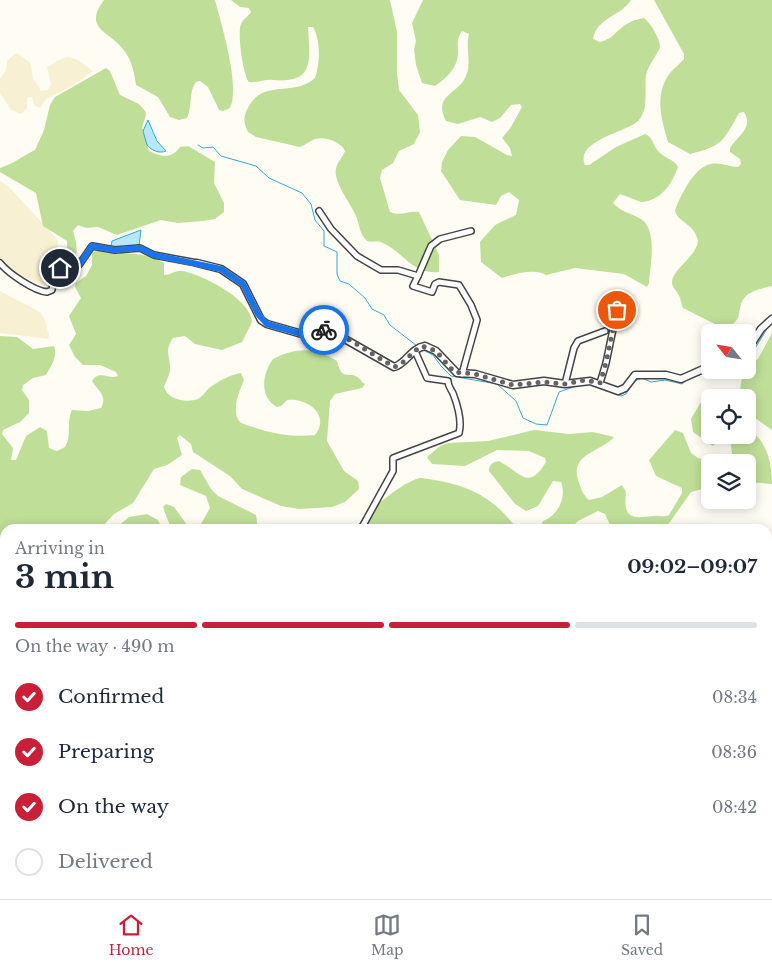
<!DOCTYPE html>
<html lang="en">
<head>
<meta charset="utf-8">
<style>
	body { margin:0; font-family:"Libre Baskerville",serif; background:#f2f2f3; color:#1f2937; height:100vh; display:flex; flex-direction:column; font-size:19px; white-space:nowrap }
	* { box-sizing:border-box; margin:0 }
	p { font-size:16px; color:#747a83 }
	.icon { flex:none; width:28px; height:28px; fill:none; stroke:currentColor; stroke-width:2; stroke-linecap:round; stroke-linejoin:round }
	.map { position:relative; flex:1; overflow:hidden }
	.side { position:absolute; left:0px; top:524px; width:772px; height:376px; display:flex; flex-direction:column; background:#fff; border-radius:15px 15px 0 0; box-shadow:0 2px 12px #0003 }
	.side>* { flex:none }
	.needle { width:32px; rotate:300deg }
	.tools { position:absolute; left:701px; top:324px; display:grid; gap:10px }
	.tools a { display:grid; place-items:center; width:55px; height:55px; border-radius:8px; background:#fff; box-shadow:0 2px 12px #0003; font-size:25px }
	.pin { position:absolute; display:grid; place-items:center; width:42px; height:42px; color:#fff; margin:-21px; border:2px solid #fff; border-radius:50%; box-shadow:0 1px 5px #0007 }
	.courier { position:absolute; display:grid; place-items:center; width:50px; height:50px; margin:-25px; border:4px solid #1a73e8; border-radius:50%; background:#fff; color:#222; box-shadow:0 1px 6px #0007 }
	.overview em { font-style:normal; font-weight:800 }
	.overview div { display:flex; flex-direction:column-reverse }
	.overview { display:flex; align-items:center; justify-content:space-between; height:85px; padding:0 15px }
	h1 { font-size:32px; font-weight:800; line-height:38px }
	.bar { display:grid; grid-template-columns:repeat(4,1fr); gap:8px 5px; align-content:center; height:60px; padding:0 15px }
	.bar i { height:6px; border-radius:4px; background:#e0e1e3 }
	.bar .on { background:#ca1f38 }
	.bar p { grid-column:span 4 }
	ol { padding:0 15px; list-style:none }
	li { display:flex; align-items:center; gap:15px; height:55px }
	li p { margin-inline-start:auto }
	li .icon { padding:5px; border-radius:50%; background:#ca1f38; color:#fff; stroke-width:4 }
	li:last-child { color:#747a83 }
	li i { width:28px; height:28px; border:2px solid #e0e1e3; border-radius:50% }
	.dock { display:flex; justify-content:space-around; align-items:center; height:70px; border-top:1px solid #e0e1e3; background:#fff; font-size:14px; color:#747a83 }
	.dock a { display:grid; justify-items:center; gap:2px }
	.dock .on { color:#ca1f38 }
	.map>svg:first-child { display:block }
	.farmland { fill:#f7f0d2 }
	.forest { fill:#bfdf99 }
	.water { fill:#b6e7fa; stroke:#38a6d5 }
	.lines { fill:none; stroke-linecap:round; stroke-linejoin:round }
	.stream { stroke:#38a6d5; stroke-width:1 }
	.minor-casing { stroke:#444; stroke-width:8 }
	.tertiary-casing { stroke:#444; stroke-width:9 }
	.minor { stroke:#fff; stroke-width:5 }
	.tertiary { stroke:#fff; stroke-width:6 }
	.done { stroke:#646360; stroke-width:5; stroke-dasharray:0 9 }
	.route { stroke:#1a73e8; stroke-width:6 }
</style>
</head>
<body>
<div class="map">
<svg width="772" height="899" viewBox="0 0 772 899">
	<rect width="100%" height="100%" fill="#fffcf4"/>
	<g class="farmland">
		<polygon points="16,53 30,62 33,78 41,91 48,90 51,84 47,67 63,58 69,57 78,60 93,71 72,86 46,99 40,108 35,106 32,97 27,98 27,108 21,114 11,110 0,93 0,79 6,70 7,61"/>
		<polygon points="0,181 8,186 58,240 58,246 45,258 51,284 48,287 0,267"/>
		<polygon points="0,291 40,312 44,318 49,335 48,339 0,333"/>
	</g>
	<g class="forest">
		<path d="M104 0H215C221 23 241 88 230 108L223 111 219 110 208 87 200 81 196 82C188 93 193 105 187 118L179 120 170 117 158 97 136 85C134 72 132 60 123 49 111 32 82 29 104 0Z"/>
		<path d="M231 0H390L397 32V73L399 90 418 115 420 132 414 144 399 151 393 163 382 170 380 178 390 212C401 217 409 210 419 212L439 255V272C413 275 403 252 383 243 378 240 372 243 367 241 359 233 360 226 356 216 351 204 333 182 336 169 337 162 343 157 345 151 341 142 325 136 315 139 310 141 305 145 300 147L256 137 248 132C243 122 243 116 249 106 264 79 295 97 315 78 320 63 321 41 313 27H308C310 60 315 84 273 80 265 79 257 83 249 82 243 76 237 32 241 24 243 19 248 17 251 12L249 8 240 7Z"/>
		<path d="M423 0H631C620 17 597 17 593 39L600 42C618 38 618 22 644 18 651 24 660 38 660 48 656 56 648 66 646 75 644 90 649 108 639 120 629 132 574 140 585 165H589L616 147 645 134C653 137 653 145 658 151 664 158 674 159 678 167 672 184 661 201 641 202L620 194 613 203C621 212 631 213 641 219 658 230 650 266 649 283L647 287 624 274 575 268 546 275C535 268 514 274 502 278L481 262 480 242 495 225 516 215 519 200 509 192 501 196 496 205 460 200 441 171 442 162 448 150 461 136 475 137 507 155 512 156 510 148 502 138 511 127 522 107 520 104 511 105 500 118 492 122 480 117 458 124 446 121C432 95 459 94 466 76 472 63 465 48 469 34L462 31C456 40 458 44 458 54 457 69 446 78 435 86L422 83 416 65 414 50 416 41 412 23Z"/>
		<path d="M654 0H772V286C765 288 752 290 746 296 734 308 747 322 723 328L683 308C681 304 681 298 678 294 676 290 673 288 672 284 670 270 696 258 698 241 694 222 676 222 675 210 681 195 694 167 711 164 720 162 729 167 738 167L741 164 740 159 730 152V148C737 136 754 128 744 112L739 113C723 142 722 146 690 154L668 142C661 119 654 94 670 73 674 68 680 64 684 59V54Z"/>
		<path d="M106 68 110 71 120 95 139 104 145 111 146 115 142 127 149 151C161 157 172 159 180 147L188 146 215 162 214 183 224 203V212L215 219 203 221 178 223 161 220 117 235 98 227 86 228 78 225 73 231C76 243 80 251 72 262L60 263 58 259 67 250V241L43 226 36 193 0 172V168C13 164 23 156 35 150L44 130 50 105 55 97Z"/>
		<path d="M100 249C123 257 140 249 164 263V275C171 275 176 270 182 271 202 274 252 300 252 322L242 342 222 350 195 344 185 336 173 338C165 350 169 354 170 366 171 373 166 381 164 387 168 400 186 403 198 399 202 397 206 391 209 388 219 381 229 375 241 373L244 380C239 392 230 412 241 423 266 432 288 438 315 435 331 415 307 397 287 400L281 406 277 407C259 397 262 374 273 359 296 347 316 347 337 361 342 383 349 370 359 378 361 380 362 383 365 384L362 388 335 394 330 401 327 441 344 471 358 481 359 489 345 502 332 507 299 509 281 506 242 489 230 476 193 452 191 444 180 435 177 438 182 455 167 465 154 469 133 503 114 514 100 529H5V600L0 602V336L17 337 33 349 54 346C58 357 51 366 46 375L33 378 23 385 22 390 29 400V413L20 422 3 430 2 434 13 448 11 460H16L26 436 40 427 47 431 49 448 57 451 65 447C72 436 66 422 72 410L88 411 101 408C108 396 98 391 92 381 99 369 108 380 118 376L116 372 100 365H83L75 357 69 345 76 334 69 316 81 298 75 287 76 283 86 276 92 265V253Z"/>
		<polygon points="772,333 772,430 748,413 748,398 739,397 743,370 748,370 748,364 758,359"/>
		<polygon points="713,395 716,397 710,398 710,435 724,435 713,446 693,432 691,419 704,397"/>
		<path d="M748 429C767 440 772 464 772 484L748 482V462H733L731 445 726 435H748Z"/>
		<path d="M534 430 569 434 593 432 614 437C600 453 568 453 579 483 582 491 583 495 589 500L602 497 622 485 626 492C623 518 631 519 653 516 659 515 663 518 669 515L682 493V488L656 476 649 460 675 430 683 433 691 453 698 458 715 462H710V487L691 492 665 529H612L605 514 598 511 578 521 570 529H539L543 521C558 515 567 498 561 482L553 481 538 506 526 511 515 504 489 471C489 464 493 462 499 461 520 472 528 492 546 462L545 458 529 451 497 450 465 466 432 464 427 457 440 446 448 443 488 441Z"/>
		<polygon points="192,469 200,470 211,489 218,496 256,515 258,529 198,529 210,508 206,496 180,485 181,477"/>
		<path d="M421 478C462 483 492 494 517 529H366L363 521C369 509 407 479 421 478Z"/>
		<polygon points="166,504 174,507 190,529 171,529 163,507"/>
		<polygon points="147,514 158,520 162,529 115,529 129,517"/>
		<polygon points="5,623 5,803 3,802 0,805 0,626"/>
		<path d="M0 826C10 840 6 877 0 893Z"/>
		<polygon points="176,895 294,895 294,899 175,899"/>
		<polygon points="391,895 569,895 571,899 392,899"/>
	</g>
	<g class="water">
		<path d="M148 120 157 141 166 151C159 154 151 150 147 145L143 131Z"/>
		<polygon points="141,230 139,245 115,248 111,246 112,241"/>
	</g>
	<g class="lines">
		<g class="stream">
			<polyline points="198,145 203,148 213,147 221,156 256,166 269,178 302,193 311,204 315,220 324,231 324,246 337,252 337,274 340,281 349,284 365,298 372,309 384,315 390,325 417,346"/>
			<polyline points="423,350 433,355 441,366 451,376 497,384 516,401 523,418 536,424 547,425 559,392 579,385"/>
			<polyline points="748,357 751,355 768,327 772,324"/>
			<polyline points="692,378 712,370"/>
			<polyline points="634,381 642,378 651,382 665,380 682,384 688,379"/>
			<polyline points="607,390 621,396 626,394 631,386"/>
		</g>
		<defs>
			<g id="minor">
				<polyline points="319,211 331,229 357,256 381,270 398,270 418,276 413,286 432,292 435,284 439,282 459,285 471,305 477,320 462,374"/>
				<path d="M0 263C8 273 34 291 47 292L52 290 54 275 57 269 79 265 92 246 115 250 140 248 154 255 197 263"/>
				<polyline points="418,276 431,246 440,239 471,231"/>
				<polyline points="600,383 606,363 617,310"/>
				<polyline points="565,384 574,348 578,341 605,331"/>
				<path d="M361 529 393 471V458L459 433C462 422 458 407 454 396 452 389 448 388 448 381L427 378 415 351"/>
				<polyline points="0,697 5,696"/>
				<polyline points="21,895 21,899"/>
				<polyline points="333,895 334,899"/>
				<polyline points="367,895 367,899"/>
			</g>
			<g id="tertiary">
				<path d="M197 263 221 269 243 284 261 320 267 324 302 334 329 330 394 367C406 364 411 348 425 346L436 351 457 373 475 374 513 385 544 381 565 384 590 381 618 391 625 388 635 375H666L681 379 710 366"/>
				<polyline points="748,349 761,329 772,319"/>
				<polyline points="768,875 772,873"/>
				<polyline points="702,899 717,895"/>
			</g>
		</defs>
		<use href="#minor" class="minor-casing"/>
		<use href="#tertiary" class="tertiary-casing"/>
		<use href="#minor" class="minor"/>
		<use href="#tertiary" class="tertiary"/>
	</g>
	<g class="lines">
		<path class="done" d="M324 330 350 340 394 367C405 364 411 352 422 346L436 351 454 372 475 374 513 385 544 382 565 384 585 380 600 383 606 363 617 310"/>
		<polyline class="route" points="60,268 79,265 92,246 115,250 140,248 154,255 221,269 243,284 258,314 267,324 302,334 324,330"/>
	</g>
</svg>
<div class="tools">
<a><svg class="needle" viewBox="-14 -14 28 28"><path d="M0-13l5 13h-10z" fill="#e53935"/><path d="M0 13l5-13h-10z" fill="#747a83"/></svg></a>
<a><svg class="icon" aria-label="locate" viewBox="0 0 24 24"><circle cx="12" cy="12" r="6"/><path d="M12 2v4M12 18v4M2 12h4M18 12h4"/></svg></a>
<a><svg class="icon" aria-label="layers" viewBox="0 0 24 24"><path d="M12 4l9 5-9 5-9-5zM3 14l9 5 9-5"/></svg></a>
</div>
<div class="pin" style="left:617px;top:310px;background:#ea580c"><svg class="icon" aria-label="bag" viewBox="0 0 24 24"><path d="M5 8h14l-1 12H6zM9 8a3 3 0 0 1 6 0"/></svg></div>
<div class="pin" style="left:60px;top:268px;background:#1f2937"><svg class="icon" aria-label="home" viewBox="0 0 24 24"><path d="M3 11l9-7 9 7M6 9v11h12V9"/></svg></div>
<div class="courier" style="left:324px;top:330px"><svg class="icon" aria-label="bike" viewBox="0 0 24 24"><circle cx="6" cy="16" r="4"/><circle cx="18" cy="16" r="4"/><path d="M6 16l4-8h5l3 8M10 8l3 8H6M13 5h3"/></svg></div>
<section class="side">
<div class="overview"><div><h1>3 min</h1><p>Arriving in</p></div><em>09:02–09:07</em></div>
<div class="bar"><i class="on"></i><i class="on"></i><i class="on"></i><i></i><p>On the way · 490 m</p></div>
<ol>
<li><svg class="icon" aria-label="check" viewBox="0 0 24 24"><path d="M5 12l5 5 9-10"/></svg>Confirmed<p>08:34</p></li>
<li><svg class="icon" aria-label="check" viewBox="0 0 24 24"><path d="M5 12l5 5 9-10"/></svg>Preparing<p>08:36</p></li>
<li><svg class="icon" aria-label="check" viewBox="0 0 24 24"><path d="M5 12l5 5 9-10"/></svg>On the way<p>08:42</p></li>
<li><i></i>Delivered</li>
</ol>
</section>
</div>
<nav class="dock">
<a class="on"><svg class="icon" aria-label="home" viewBox="0 0 24 24"><path d="M3 11l9-7 9 7M6 9v11h12V9"/></svg>Home</a>
<a><svg class="icon" aria-label="map" viewBox="0 0 24 24"><path d="M3 6l6-2 6 2 6-2v14l-6 2-6-2-6 2zM9 4v14M15 6v14"/></svg>Map</a>
<a><svg class="icon" aria-label="saved" viewBox="0 0 24 24"><path d="M7 4h10v16l-5-4-5 4z"/></svg>Saved</a>
</nav>
</body>
</html>
